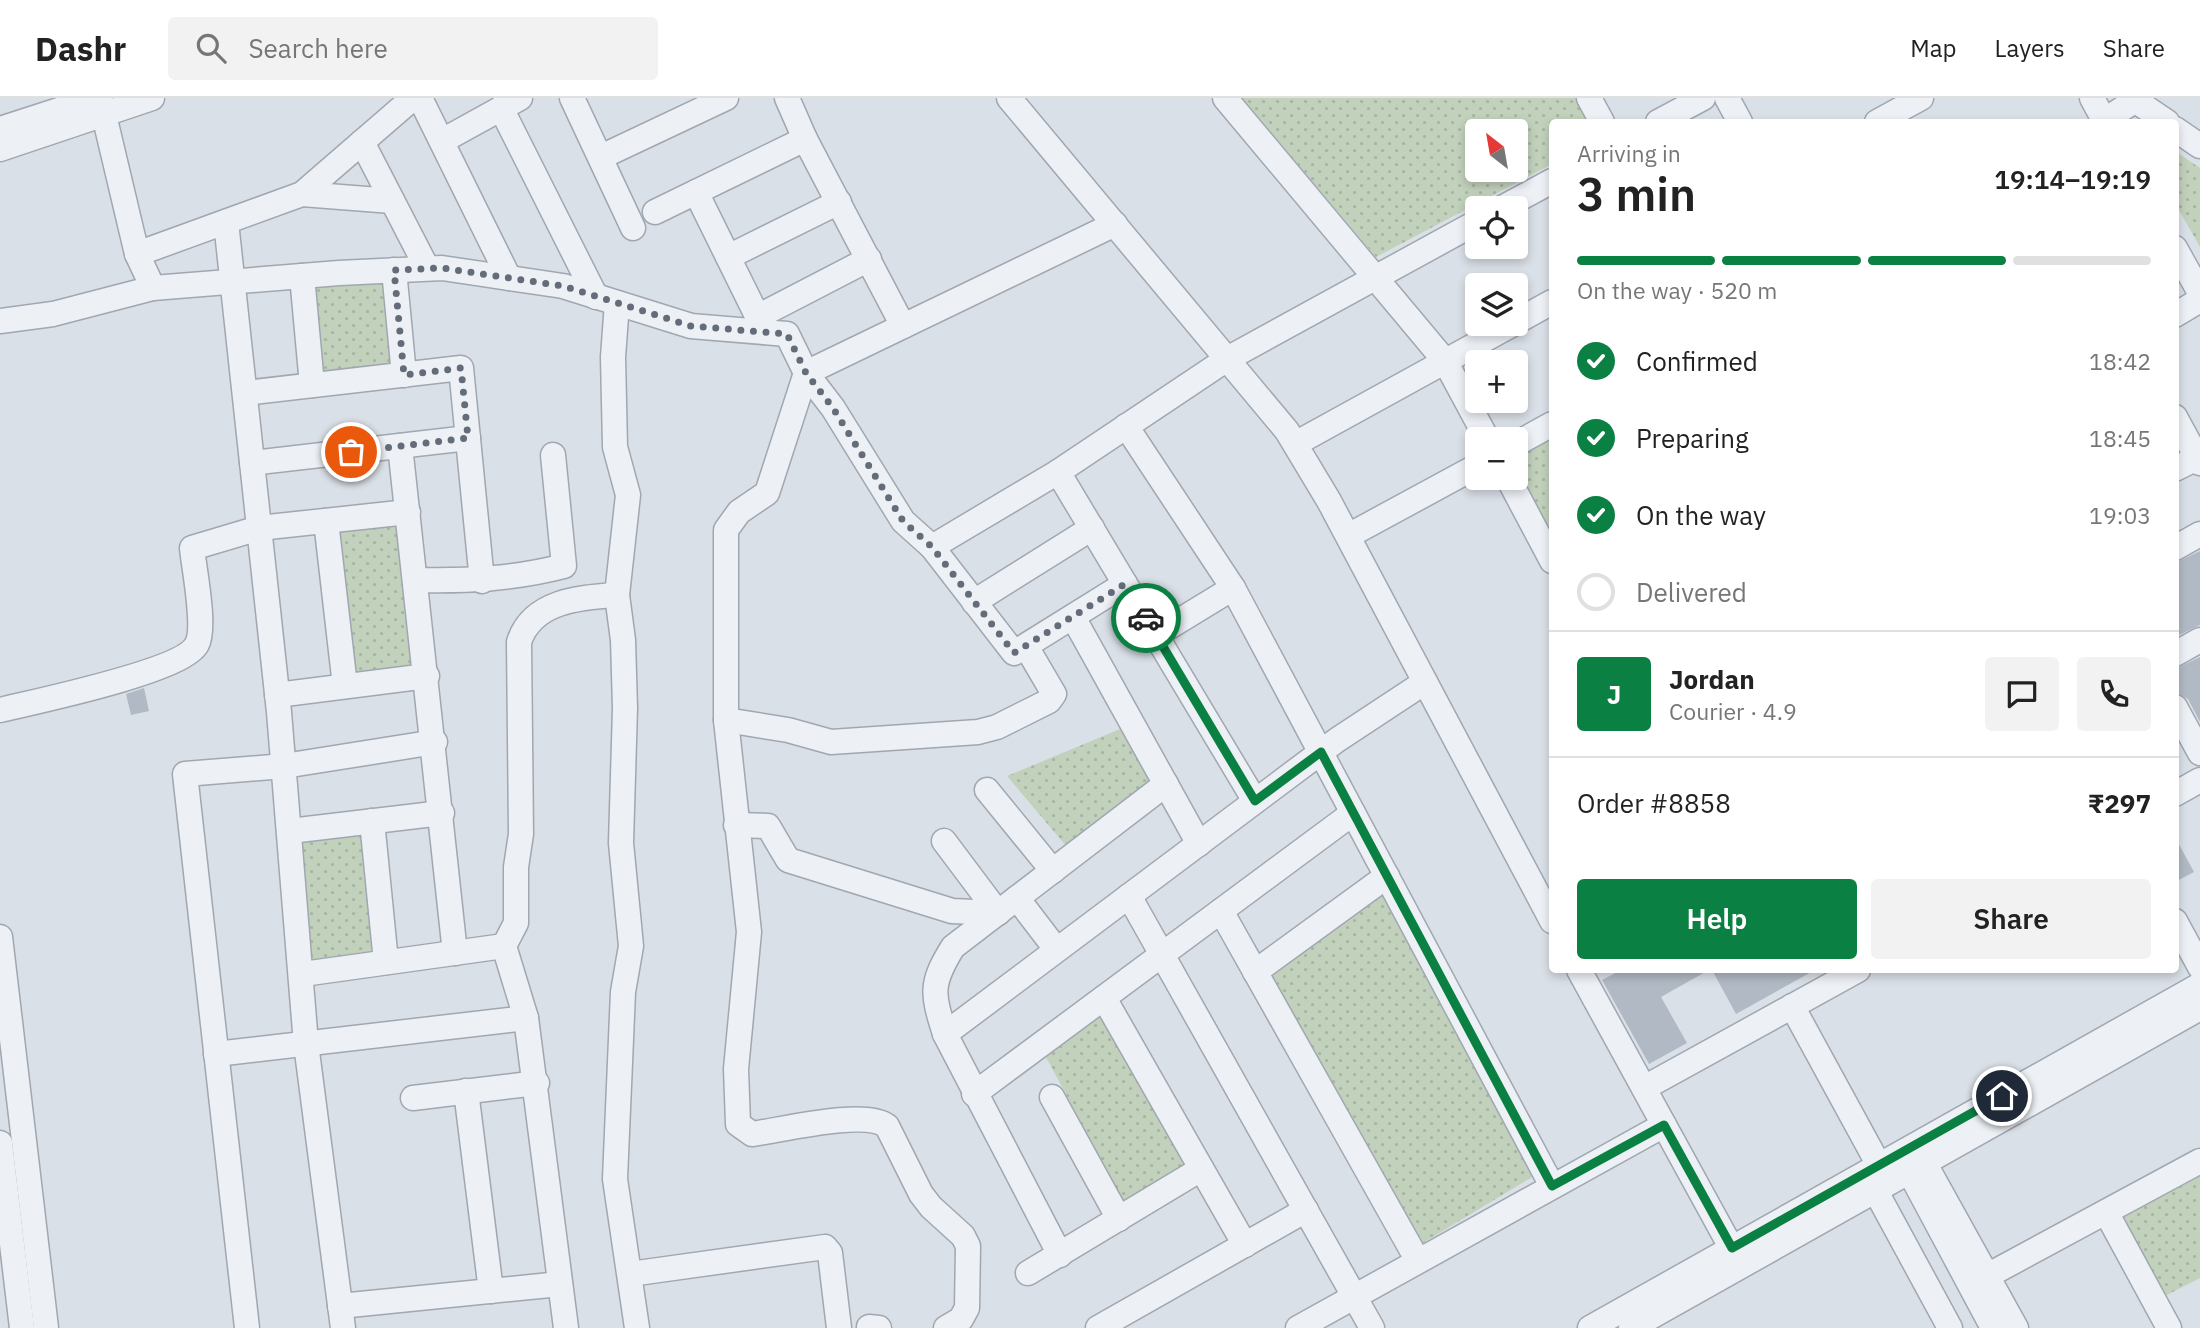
<!DOCTYPE html>
<html lang="en">
<head>
<meta charset="utf-8">
<style>
	body { margin:0; font-family:"IBM Plex Sans",sans-serif; background:#f2f2f2; color:#222; height:100vh; display:flex; flex-direction:column; font-size:26px; white-space:nowrap }
	* { box-sizing:border-box; margin:0 }
	p { font-size:23px; color:#767676 }
	.icon { flex:none; width:38px; height:38px; fill:none; stroke:currentColor; stroke-width:2; stroke-linecap:round; stroke-linejoin:round }
	.map { position:relative; flex:1; overflow:hidden }
	.details { position:absolute; left:1549px; top:21px; width:630px; height:854px; display:flex; flex-direction:column; background:#fff; border-radius:7px; box-shadow:0 4px 10px #0003 }
	.details>* { flex:none }
	.needle { width:46px; rotate:329deg }
	.buttons { position:absolute; left:1465px; top:21px; display:grid; gap:14px }
	.buttons a { display:grid; place-items:center; width:63px; height:63px; border-radius:7px; background:#fff; box-shadow:0 4px 10px #0003; font-size:35px }
	.pin { position:absolute; display:grid; place-items:center; width:60px; height:60px; color:#fff; margin:-30px; border:4px solid #fff; border-radius:50%; box-shadow:0 2px 7px #0007 }
	.courier { position:absolute; display:grid; place-items:center; width:70px; height:70px; margin:-35px; border:5px solid #0b8043; border-radius:50%; background:#fff; color:#222; box-shadow:0 2px 9px #0007 }
	.head em { font-style:normal; font-weight:600 }
	.head div { display:flex; flex-direction:column-reverse }
	.head { display:flex; align-items:center; justify-content:space-between; height:119px; padding:0 28px }
	h1 { font-size:46px; font-weight:600; line-height:52px }
	.bar { display:grid; grid-template-columns:repeat(4,1fr); gap:10px 7px; align-content:center; height:84px; padding:0 28px }
	.bar i { height:9px; border-radius:5px; background:#e0e0e0 }
	.bar .on { background:#0b8043 }
	.bar p { grid-column:span 4 }
	.line { display:flex; align-items:center; gap:18px; padding:0 28px; border-top:2px solid #e0e0e0 }
	.line div { flex:1 }
	.round { display:grid; place-items:center; flex:none; width:74px; height:74px; border-radius:7px; background:#f2f2f2 }
	ol { padding:0 28px; list-style:none }
	li { display:flex; align-items:center; gap:21px; height:77px }
	li p { margin-inline-start:auto }
	li .icon { padding:7px; border-radius:50%; background:#0b8043; color:#fff; stroke-width:4 }
	li:last-child { color:#767676 }
	li i { width:38px; height:38px; border:4px solid #e0e0e0; border-radius:50% }
	.action { display:flex; gap:14px; margin-top:auto; padding:14px 28px }
	.action a { flex:1; height:80px; border-radius:7px; background:#0b8043; color:#fff; font-size:28px; font-weight:600; line-height:80px; text-align:center }
	.action a+a { background:#f2f2f2; color:#222 }
	header { display:flex; align-items:center; gap:42px; box-sizing:border-box; height:98px; padding:0 35px; background:#fff; border-bottom:2px solid #e0e0e0 }
	header strong { font-size:33px }
	nav { display:flex; gap:38px; margin-inline-start:auto; font-size:24px }
	.search { width:490px; height:63px; background:#f2f2f2; display:flex; align-items:center; gap:18px; box-sizing:border-box; padding:0 24px; border-radius:7px; color:#767676; font-size:26px }
	.map>svg:first-child { display:block }
	.park { fill:url(#park-dots); fill-rule:evenodd }
	.building { fill:#b1b9c4 }
	.lines { fill:none; stroke-linecap:round; stroke-linejoin:round }
	.minor-casing { stroke:#a0a7b1; stroke-width:27 }
	.minor { stroke:#edf0f5; stroke-width:24 }
	.done { stroke:#646c79; stroke-width:7; stroke-dasharray:0 12.6 }
	.route { stroke:#0b8043; stroke-width:9 }
</style>
</head>
<body>
<header>
<strong>Dashr</strong>
<div class="search"><svg class="icon" aria-label="search" viewBox="0 0 24 24"><circle cx="10" cy="10" r="6"/><path d="M15 15l6 6"/></svg>Search here</div>
<nav><a>Map</a><a>Layers</a><a>Share</a></nav>
</header>
<div class="map">
<svg width="2200" height="1230" viewBox="0 0 2200 1230">
	<defs>
		<pattern id="park-dots" width="8" height="8" patternUnits="userSpaceOnUse" patternTransform="scale(1.75)"><rect width="8" height="8" fill="#c1d1bb"/><path d="M2 2h.1M6 6h.1" fill="none" stroke="#a6b4a2" stroke-width="1.8" stroke-linecap="round"/></pattern>
	</defs>
	<rect width="100%" height="100%" fill="#dae0e7"/>
	<g class="park">
		<path d="M1242 0H1583L1596 24H1552V66L1376 159ZM1477 33H1516V72H1477Z"/>
		<polygon points="2175,53 2200,70 2200,149 2175,105"/>
		<polygon points="386,180 394,271 320,278 312,187"/>
		<polygon points="1552,337 1552,439 1516,373 1516,358"/>
		<polygon points="401,425 418,570 352,578 336,432"/>
		<polygon points="1125,629 1156,683 1067,749 1007,678"/>
		<polygon points="364,730 378,859 309,866 296,738"/>
		<polygon points="1384,794 1537,1076 1421,1146 1269,873"/>
		<polygon points="1105,915 1193,1070 1128,1112 1046,959"/>
		<polygon points="2200,1075 2200,1180 2163,1199 2120,1117"/>
	</g>
	<g class="building">
		<polygon points="2200,453 2200,527 2175,539 2175,465"/>
		<polygon points="2200,559 2200,624 2188,601 2175,594 2175,571"/>
		<polygon points="144,590 149,613 131,617 126,596"/>
		<polygon points="2175,739 2194,774 2175,784"/>
		<polygon points="1621,872 1709,872 1661,899 1687,945 1649,966 1602,882"/>
		<polygon points="1712,872 1815,872 1736,916"/>
	</g>
	<g class="lines">
		<defs>
			<g id="minor">
				<polyline points="100,0 137,156 153,190 339,175 442,170 563,188 691,228 787,236 806,275 1115,126"/>
				<polyline points="420,0 509,180"/>
				<polyline points="572,0 633,130"/>
				<polyline points="787,0 805,41 903,228"/>
				<polyline points="1009,0 1287,333 1329,403 1552,823"/>
				<polyline points="1225,0 1445,263 1487,341"/>
				<polyline points="1589,0 1602,24"/>
				<polyline points="1727,0 1740,24"/>
				<polyline points="2092,0 2105,24"/>
				<polyline points="2136,3 2167,24"/>
				<polyline points="501,10 596,199"/>
				<polyline points="1658,24 1703,0"/>
				<polyline points="1877,24 1921,0"/>
				<polyline points="2102,24 2139,0"/>
				<polyline points="0,31 96,0"/>
				<polyline points="2175,31 2200,48"/>
				<polyline points="442,43 520,0"/>
				<polyline points="362,44 427,170"/>
				<polyline points="0,51 152,0"/>
				<polyline points="601,59 726,0"/>
				<polyline points="696,94 765,234"/>
				<polyline points="302,96 392,103"/>
				<polyline points="1502,110 1552,83"/>
				<polyline points="655,114 805,41"/>
				<polyline points="226,124 279,614 306,946 343,1230"/>
				<polyline points="2175,150 2200,195"/>
				<polyline points="137,156 302,96 413,0"/>
				<polyline points="728,159 839,104"/>
				<polyline points="394,172 404,277"/>
				<polyline points="302,178 312,287"/>
				<polyline points="617,205 613,259 615,349 628,397 617,497 623,542 625,610 621,745 631,848 623,894 615,1081 637,1230"/>
				<polyline points="2175,217 2200,202"/>
				<polyline points="757,219 869,161"/>
				<polyline points="0,223 53,216 153,190"/>
				<polyline points="1516,224 1552,204"/>
				<polyline points="245,295 461,270 482,483"/>
				<polyline points="2175,319 2200,365"/>
				<polyline points="1126,328 1233,490 1552,1088"/>
				<polyline points="1295,346 1513,226"/>
				<polyline points="1516,346 1552,326"/>
				<polyline points="400,348 455,855"/>
				<polyline points="252,365 468,340"/>
				<polyline points="2175,371 2197,360"/>
				<polyline points="1058,374 1255,703"/>
				<polyline points="1508,380 1552,463"/>
				<polyline points="326,423 345,588"/>
				<polyline points="1348,438 1477,368"/>
				<polyline points="932,449 1058,374 1227,261 1477,124"/>
				<polyline points="2175,450 2200,436"/>
				<path d="M417 482C468 483 514 481 564 468L553 357"/>
				<polyline points="974,504 1092,430"/>
				<polyline points="1073,519 1199,746"/>
				<polyline points="1156,537 1233,490"/>
				<polyline points="2175,556 2200,542"/>
				<polyline points="277,597 427,578"/>
				<polyline points="2175,609 2200,655"/>
				<path d="M0 612C33 604 184 573 197 546 206 529 194 471 192 450L259 430 408 414"/>
				<polyline points="726,622 788,632 831,644 978,634 997,629 1049,603 1054,596 1027,550"/>
				<polyline points="987,692 1053,773"/>
				<polyline points="2175,696 2200,682"/>
				<polyline points="372,723 386,864"/>
				<polyline points="736,727 768,728 788,762 952,813 998,815"/>
				<polyline points="290,733 442,715"/>
				<polyline points="944,743 998,815"/>
				<polyline points="1129,798 1372,1230"/>
				<polyline points="1017,800 1056,851"/>
				<polyline points="1221,813 1418,1163"/>
				<polyline points="2175,823 2200,869"/>
				<polyline points="0,839 46,1230"/>
				<polyline points="504,848 526,920 566,1230"/>
				<polyline points="1579,872 1738,1162"/>
				<polyline points="1255,874 1387,778"/>
				<path d="M303 876 504 848 516 825V769L521 736 519 544C532 503 580 499 617 497"/>
				<polyline points="1104,900 1245,1147"/>
				<polyline points="1792,908 1887,1082"/>
				<polyline points="945,936 1337,642 1425,584"/>
				<polyline points="216,956 526,920"/>
				<polyline points="1644,990 1858,872"/>
				<polyline points="466,993 491,1193"/>
				<polyline points="974,996 1353,715"/>
				<polyline points="1052,999 1119,1121"/>
				<polyline points="413,1000 537,985"/>
				<polyline points="0,1045 22,1230"/>
				<polyline points="1912,1056 1924,1064 2016,1230"/>
				<polyline points="1906,1057 1909,1073 1993,1230"/>
				<polyline points="1867,1077 1950,1230"/>
				<polyline points="2106,1114 2169,1230"/>
				<path d="M1060 1157 945 936C932 895 930 886 953 849L1166 686"/>
				<polyline points="1028,1175 1201,1071"/>
				<polyline points="630,1176 825,1149 830,1155 839,1230"/>
				<polyline points="1987,1178 2200,1063"/>
				<polyline points="340,1208 560,1186"/>
				<polyline points="869,1229 879,1230"/>
				<polyline points="247,1230 185,676 284,668 435,644"/>
				<path d="M946 1230 961 1221 967 1210 968 1148 963 1138 931 1109 921 1096 887 1028C865 1011 782 1032 752 1036L738 1026 736 971 749 834 726 622V432L739 414 767 395 806 275 833 310 903 423 932 449 1014 555 1125 486"/>
				<polyline points="1098,1230 1306,1112"/>
				<polyline points="1298,1230 1664,1027"/>
				<polyline points="1590,1230 2200,887"/>
				<polyline points="1631,1230 2200,910"/>
			</g>
		</defs>
		<use href="#minor" class="minor-casing"/>
		<use href="#minor" class="minor"/>
	</g>
	<g class="lines">
		<polyline class="done" points="351,354 468,340 461,270 404,277 394,172 442,170 563,188 691,228 787,236 806,275 833,310 903,423 932,449 1014,555 1125,486 1146,520"/>
		<polyline class="route" points="1146,520 1255,703 1321,654 1552,1088 1664,1027 1732,1150 2002,998"/>
	</g>
</svg>
<div class="buttons">
<a><svg class="needle" viewBox="-14 -14 28 28"><path d="M0-13l5 13h-10z" fill="#e53935"/><path d="M0 13l5-13h-10z" fill="#767676"/></svg></a>
<a><svg class="icon" aria-label="locate" viewBox="0 0 24 24"><circle cx="12" cy="12" r="6"/><path d="M12 2v4M12 18v4M2 12h4M18 12h4"/></svg></a>
<a><svg class="icon" aria-label="layers" viewBox="0 0 24 24"><path d="M12 4l9 5-9 5-9-5zM3 14l9 5 9-5"/></svg></a>
<a>+</a>
<a>−</a>
</div>
<div class="pin" style="left:351px;top:354px;background:#ea580c"><svg class="icon" aria-label="bag" viewBox="0 0 24 24"><path d="M5 8h14l-1 12H6zM9 8a3 3 0 0 1 6 0"/></svg></div>
<div class="pin" style="left:2002px;top:998px;background:#1f2937"><svg class="icon" aria-label="home" viewBox="0 0 24 24"><path d="M3 11l9-7 9 7M6 9v11h12V9"/></svg></div>
<div class="courier" style="left:1146px;top:520px"><svg class="icon" aria-label="car" viewBox="0 0 24 24"><path d="M5 17H2v-5l4-1 3-4h7l3 4 3 1v5h-3M9 17h6M6 11h13"/><circle cx="7" cy="17" r="2"/><circle cx="17" cy="17" r="2"/></svg></div>
<section class="details">
<div class="head"><div><h1>3 min</h1><p>Arriving in</p></div><em>19:14–19:19</em></div>
<div class="bar"><i class="on"></i><i class="on"></i><i class="on"></i><i></i><p>On the way · 520 m</p></div>
<ol>
<li><svg class="icon" aria-label="check" viewBox="0 0 24 24"><path d="M5 12l5 5 9-10"/></svg>Confirmed<p>18:42</p></li>
<li><svg class="icon" aria-label="check" viewBox="0 0 24 24"><path d="M5 12l5 5 9-10"/></svg>Preparing<p>18:45</p></li>
<li><svg class="icon" aria-label="check" viewBox="0 0 24 24"><path d="M5 12l5 5 9-10"/></svg>On the way<p>19:03</p></li>
<li><i></i>Delivered</li>
</ol>
<div class="line" style="height:126px"><b class="round" style="background:#0b8043;color:#fff">J</b><div><b>Jordan</b><p>Courier · 4.9</p></div><a class="round"><svg class="icon" aria-label="chat" viewBox="0 0 24 24"><path d="M4 5h16v11H9l-5 4z"/></svg></a><a class="round"><svg class="icon" aria-label="phone" viewBox="0 0 24 24"><path d="M5 4h4l2 5-3 2q2 4 5 5l2-3 5 2v4C11 20 4 13 5 4z"/></svg></a></div>
<div class="line" style="height:91px"><div>Order #8858</div><b>₹297</b></div>
<div class="action"><a>Help</a><a>Share</a></div>
</section>
</div>
</body>
</html>
